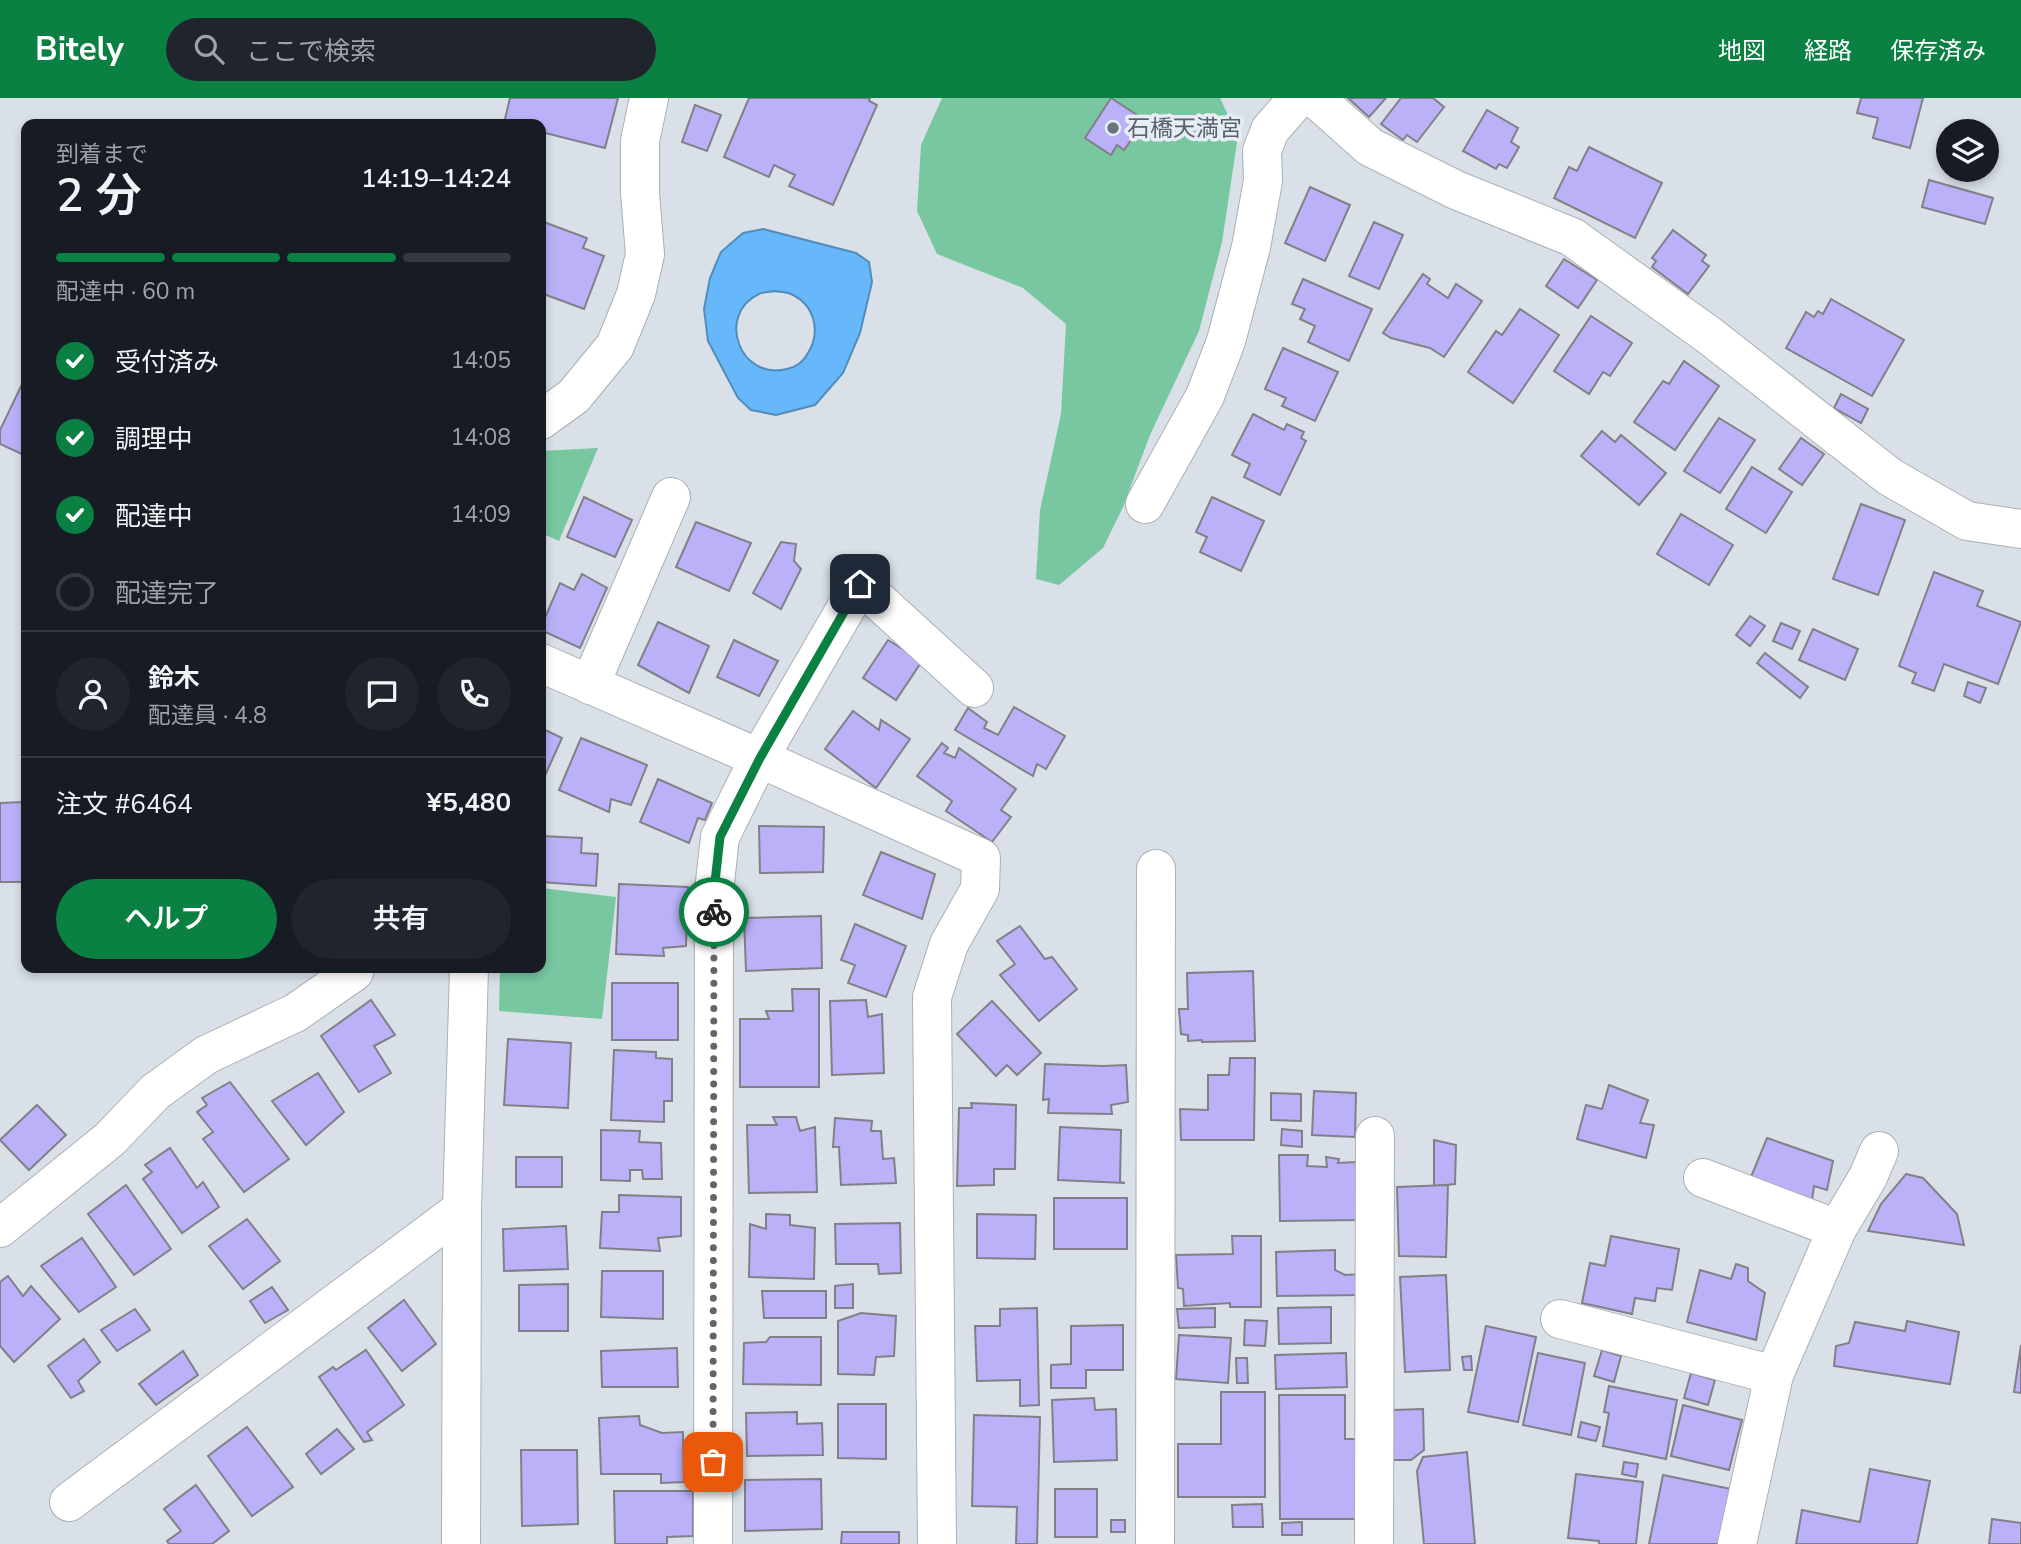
<!DOCTYPE html>
<html lang="ja">
<head>
<meta charset="utf-8">
<style>
	body { margin:0; font-family:"Nunito Sans","Noto Sans JP",sans-serif; background:#20242c; color:#f1f3f6; height:100vh; display:flex; flex-direction:column; font-size:26px; white-space:nowrap }
	* { box-sizing:border-box; margin:0 }
	p { font-size:23px; color:#9ea1a6 }
	.icon { flex:none; width:38px; height:38px; fill:none; stroke:currentColor; stroke-width:2; stroke-linecap:round; stroke-linejoin:round }
	.map { position:relative; flex:1; overflow:hidden }
	.drawer { position:absolute; left:21px; top:21px; width:525px; height:854px; display:flex; flex-direction:column; background:#171b24; border-radius:14px; box-shadow:0 4px 10px #0003 }
	.drawer>* { flex:none }
	.controls { position:absolute; left:1936px; top:21px; display:grid; gap:14px }
	.controls a { display:grid; place-items:center; width:63px; height:63px; border-radius:50%; background:#171b24; box-shadow:0 4px 10px #0003; font-size:35px }
	.pin { position:absolute; display:grid; place-items:center; width:60px; height:60px; color:#fff; margin:-30px; border-radius:14px; box-shadow:0 4px 10px #0006 }
	.courier { position:absolute; display:grid; place-items:center; width:70px; height:70px; margin:-35px; border:5px solid #0b8043; border-radius:50%; background:#fff; color:#222; box-shadow:0 2px 9px #0007 }
	.summary em { font-style:normal; font-weight:600 }
	.summary div { display:flex; flex-direction:column-reverse }
	.summary { display:flex; align-items:center; justify-content:space-between; height:119px; padding:0 35px }
	h1 { font-size:46px; font-weight:600; line-height:52px }
	.bar { display:grid; grid-template-columns:repeat(4,1fr); gap:10px 7px; align-content:center; height:84px; padding:0 35px }
	.bar i { height:9px; border-radius:5px; background:#363941 }
	.bar .selected { background:#0b8043 }
	.bar p { grid-column:span 4 }
	.line { display:flex; align-items:center; gap:18px; padding:0 35px; border-top:2px solid #363941 }
	.line div { flex:1 }
	.round { display:grid; place-items:center; flex:none; width:74px; height:74px; border-radius:37px; background:#20242c }
	ol { padding:0 35px; list-style:none }
	li { display:flex; align-items:center; gap:21px; height:77px }
	li p { margin-inline-start:auto }
	li .icon { padding:7px; border-radius:50%; background:#0b8043; color:#fff; stroke-width:4 }
	li:last-child { color:#9ea1a6 }
	li i { width:38px; height:38px; border:4px solid #363941; border-radius:50% }
	.action { display:flex; gap:14px; margin-top:auto; padding:14px 35px }
	.action a { flex:1; height:80px; border-radius:42px; background:#0b8043; color:#fff; font-size:28px; font-weight:600; line-height:80px; text-align:center }
	.action a+a { background:#20242c; color:#f1f3f6 }
	header { display:flex; align-items:center; gap:42px; box-sizing:border-box; height:98px; padding:0 35px; background:#0b8043; color:#fff }
	header strong { font-size:33px }
	nav { display:flex; gap:38px; margin-inline-start:auto; font-size:24px }
	.search { width:490px; height:63px; background:#20242c; display:flex; align-items:center; gap:18px; box-sizing:border-box; padding:0 24px; border-radius:38px; color:#9ea1a6; font-size:26px }
	.map>svg:first-child { display:block }
	.green { fill:#78c7a1 }
	.water { fill:#66b8fa; stroke:#518cba; stroke-width:2; fill-rule:evenodd }
	.building { fill:#bab1f8; stroke:#818088; stroke-width:2 }
	.lines { fill:none; stroke-linecap:round; stroke-linejoin:round }
	.street-casing { stroke:#a9b0b6; stroke-width:40 }
	.street { stroke:#fff; stroke-width:38 }
	.done { stroke:#61666a; stroke-width:7; stroke-dasharray:0 12.6 }
	.route { stroke:#0b8043; stroke-width:9 }
	.worship-dot { fill:#6b7280; stroke:#e6edf4; stroke-width:2.5 }
	.labels { text-anchor:middle; dominant-baseline:central; stroke-width:7; stroke-linejoin:round; paint-order:stroke }
	.worship-label { font-size:23px; fill:#5b616d; stroke:#e6edf4; text-anchor:start }
</style>
</head>
<body>
<header>
<strong>Bitely</strong>
<div class="search"><svg class="icon" aria-label="search" viewBox="0 0 24 24"><circle cx="10" cy="10" r="6"/><path d="M15 15l6 6"/></svg>ここで検索</div>
<nav><a>地図</a><a>経路</a><a>保存済み</a></nav>
</header>
<div class="map">
<svg width="2021" height="1446" viewBox="0 0 2021 1446">
	<rect width="100%" height="100%" fill="#d9e0e7"/>
	<g class="green">
		<polygon points="942,0 1220,0 1238,38 1222,144 1199,233 1150,337 1123,409 1103,450 1059,487 1036,481 1040,412 1061,316 1066,226 1023,190 937,156 917,113 921,47"/>
		<polygon points="598,350 559,443 541,435 541,353"/>
		<polygon points="541,790 616,799 602,921 499,913 500,870 541,870"/>
	</g>
	<path class="water" d="M763 131 856 155 869 164 872 184 860 235 843 275 815 307 776 317 751 312 738 300 708 243 704 211 710 180 721 154 743 135ZM775 193C780 194 786 194 791 196 815 207 821 234 808 255 804 263 796 269 787 271 739 283 716 216 759 196 763 194 770 194 775 193Z"/>
	<g class="building">
		<polygon points="510,0 618,0 605,50 541,34 541,26 504,25"/>
		<polygon points="749,0 870,0 869,3 877,7 833,107 789,88 795,77 774,67 769,79 724,59"/>
		<polygon points="1111,0 1137,17 1131,27 1138,32 1124,52 1117,47 1111,57 1085,40"/>
		<polygon points="1348,0 1386,0 1369,19"/>
		<polygon points="1401,0 1433,0 1444,9 1417,44 1407,37 1403,42 1381,26"/>
		<polygon points="1861,0 1923,0 1910,50 1873,40 1878,20 1857,15"/>
		<polygon points="695,7 721,17 707,53 682,44"/>
		<polygon points="1487,12 1518,30 1511,44 1519,49 1507,70 1499,66 1496,71 1463,53"/>
		<polygon points="1589,49 1662,85 1635,140 1554,100 1569,69 1577,73"/>
		<polygon points="1929,82 1993,100 1985,126 1922,109"/>
		<polygon points="1310,89 1350,107 1325,163 1285,145"/>
		<polygon points="541,123 587,140 583,150 604,158 584,211 541,195"/>
		<polygon points="1374,124 1403,137 1379,191 1349,178"/>
		<polygon points="1673,132 1706,157 1702,163 1709,168 1688,196 1652,169 1656,163 1652,160"/>
		<polygon points="1564,161 1597,182 1578,210 1546,188"/>
		<polygon points="1423,176 1430,181 1427,186 1448,200 1456,186 1482,203 1444,259 1430,250 1391,240 1383,235"/>
		<polygon points="1303,181 1372,211 1349,263 1308,244 1315,228 1300,221 1305,211 1292,206"/>
		<polygon points="1831,201 1904,242 1872,298 1786,250 1806,214 1814,219 1818,213 1823,216"/>
		<polygon points="1520,211 1559,237 1513,305 1468,274 1496,233 1502,237"/>
		<polygon points="1591,218 1632,245 1610,278 1603,274 1589,296 1554,273"/>
		<polygon points="1283,250 1338,274 1315,323 1282,308 1286,300 1265,291"/>
		<polygon points="1684,263 1719,288 1675,352 1634,324 1663,283 1669,286"/>
		<polygon points="26,278 26,358 0,346 0,332"/>
		<polygon points="1841,296 1868,311 1861,325 1834,310"/>
		<polygon points="1253,316 1284,332 1287,326 1304,334 1301,340 1306,343 1280,397 1244,379 1250,366 1232,357"/>
		<polygon points="1719,320 1755,342 1720,395 1684,373"/>
		<polygon points="1602,333 1615,344 1621,337 1666,375 1639,407 1581,358"/>
		<polygon points="1801,340 1824,356 1802,387 1779,371"/>
		<polygon points="1752,369 1792,394 1766,435 1726,411"/>
		<polygon points="584,399 632,422 615,459 567,439"/>
		<polygon points="1212,399 1264,423 1241,473 1200,454 1207,439 1196,434"/>
		<polygon points="1861,406 1905,422 1878,497 1833,481"/>
		<polygon points="1681,416 1733,447 1709,487 1657,456"/>
		<polygon points="696,424 751,445 729,493 676,469"/>
		<polygon points="781,444 796,446 794,463 801,471 781,511 753,495"/>
		<polygon points="1934,474 1983,493 1977,508 2021,524 1998,586 1944,566 1934,593 1912,585 1916,575 1899,568"/>
		<polygon points="582,476 607,490 580,550 541,532 541,529 560,485 574,492"/>
		<polygon points="1750,518 1765,528 1750,548 1736,537"/>
		<polygon points="658,524 709,548 689,595 638,567"/>
		<polygon points="1781,525 1800,533 1792,551 1773,543"/>
		<polygon points="1813,531 1858,551 1845,582 1799,562"/>
		<polygon points="734,542 778,563 759,598 717,579"/>
		<polygon points="888,542 922,563 896,602 863,580"/>
		<polygon points="1765,555 1808,589 1800,600 1757,565"/>
		<polygon points="1968,584 1986,590 1980,605 1964,598"/>
		<polygon points="1014,609 1065,638 1046,671 1037,666 1033,678 955,632 968,610 987,624 984,630 998,637"/>
		<polygon points="853,613 879,632 881,622 910,641 876,690 825,651"/>
		<polygon points="541,630 562,640 543,682 541,681"/>
		<polygon points="581,640 647,667 631,707 611,701 609,714 559,692"/>
		<polygon points="942,645 948,650 944,655 955,660 959,650 1016,691 1001,712 1011,719 992,744 946,713 952,703 917,678"/>
		<polygon points="658,681 712,705 705,722 698,720 689,745 640,724"/>
		<polygon points="23,704 25,784 0,784 0,705"/>
		<polygon points="759,728 824,729 823,774 760,775"/>
		<polygon points="541,738 582,740 581,755 598,756 596,788 541,784"/>
		<polygon points="881,754 935,776 922,821 863,797"/>
		<polygon points="619,786 688,789 686,848 663,850 664,858 616,856"/>
		<polygon points="821,818 822,870 746,873 744,820"/>
		<polygon points="855,826 906,848 886,899 848,885 855,867 841,862"/>
		<polygon points="1020,828 1045,861 1052,859 1077,891 1039,923 1000,877 1015,866 997,843"/>
		<polygon points="1253,873 1255,943 1202,944 1202,942 1188,943 1188,937 1181,936 1179,911 1188,911 1187,875"/>
		<rect x="612" y="885" width="66" height="57"/>
		<polygon points="792,891 819,891 819,989 740,989 740,921 769,921 766,913 793,913"/>
		<polygon points="371,902 395,937 374,948 391,975 359,994 321,938"/>
		<polygon points="866,902 868,919 882,916 884,975 832,977 830,903"/>
		<polygon points="992,903 1041,955 1017,977 1007,967 996,978 957,936"/>
		<polygon points="508,941 571,945 568,1010 504,1007"/>
		<polygon points="614,952 656,954 656,960 672,961 672,1003 664,1003 664,1024 611,1022"/>
		<polygon points="1230,960 1255,960 1254,1042 1181,1042 1180,1011 1208,1012 1208,977 1229,977"/>
		<polygon points="1045,966 1103,968 1126,967 1128,1004 1111,1007 1112,1016 1048,1015 1049,1001 1043,1002"/>
		<polygon points="318,975 344,1014 306,1047 272,1003"/>
		<polygon points="230,984 289,1061 244,1094 203,1041 213,1034 197,1014 207,1007 202,1000"/>
		<polygon points="1609,987 1648,1002 1640,1025 1654,1027 1646,1060 1577,1041 1586,1007 1602,1011"/>
		<polygon points="1314,993 1356,995 1355,1039 1312,1037"/>
		<polygon points="1271,995 1301,996 1301,1023 1271,1022"/>
		<polygon points="971,1005 1016,1007 1015,1071 994,1071 994,1087 957,1088 959,1010 972,1010"/>
		<polygon points="37,1007 66,1037 29,1072 0,1042"/>
		<polygon points="773,1019 796,1019 800,1033 815,1029 817,1094 749,1095 747,1027 777,1027"/>
		<polygon points="835,1020 872,1023 871,1033 881,1033 883,1061 894,1060 896,1085 841,1087 839,1049 833,1049"/>
		<polygon points="1060,1029 1121,1032 1120,1084 1125,1085 1058,1082"/>
		<polygon points="1282,1031 1302,1033 1302,1049 1281,1047"/>
		<polygon points="601,1032 640,1033 639,1044 661,1045 662,1081 643,1081 642,1072 630,1072 630,1083 601,1082"/>
		<polygon points="1767,1040 1833,1063 1827,1092 1814,1088 1812,1102 1751,1079"/>
		<polygon points="1434,1042 1456,1047 1455,1086 1434,1088"/>
		<polygon points="170,1050 197,1090 203,1084 219,1109 182,1135 143,1081 152,1074 145,1067"/>
		<polygon points="1279,1057 1308,1057 1307,1068 1327,1069 1326,1059 1339,1061 1338,1065 1356,1064 1358,1122 1280,1123"/>
		<rect x="516" y="1059" width="46" height="30"/>
		<polygon points="1906,1076 1923,1080 1957,1116 1964,1147 1868,1133 1881,1106"/>
		<polygon points="126,1087 171,1151 134,1177 88,1116"/>
		<polygon points="1448,1087 1446,1159 1399,1158 1397,1089"/>
		<polygon points="619,1097 681,1099 681,1138 658,1140 660,1153 600,1150 602,1114 619,1114"/>
		<rect x="1054" y="1100" width="73" height="51"/>
		<polygon points="766,1116 790,1117 790,1127 815,1130 814,1181 749,1179 750,1126 766,1131"/>
		<polygon points="977,1116 1036,1117 1035,1161 977,1160"/>
		<polygon points="247,1121 280,1163 243,1191 209,1148"/>
		<polygon points="900,1125 901,1175 879,1176 878,1166 836,1166 835,1126"/>
		<polygon points="566,1128 568,1171 504,1173 503,1131"/>
		<polygon points="1232,1138 1261,1138 1261,1209 1230,1209 1230,1205 1184,1208 1183,1191 1178,1190 1176,1157 1233,1156"/>
		<polygon points="1611,1138 1679,1151 1672,1192 1657,1190 1655,1203 1635,1200 1632,1216 1582,1205 1590,1165 1605,1168"/>
		<polygon points="82,1140 116,1189 79,1214 41,1168"/>
		<polygon points="1335,1152 1335,1172 1345,1177 1362,1176 1363,1197 1277,1198 1276,1154"/>
		<polygon points="1736,1166 1748,1170 1748,1183 1765,1195 1756,1242 1687,1224 1700,1172 1731,1181"/>
		<polygon points="602,1173 663,1173 663,1221 601,1219"/>
		<polygon points="1446,1177 1450,1272 1405,1274 1400,1179"/>
		<polygon points="8,1178 23,1198 31,1188 60,1221 14,1264 0,1248 0,1184"/>
		<polygon points="568,1186 568,1233 519,1233 519,1187"/>
		<polygon points="853,1186 853,1210 835,1210 835,1188"/>
		<polygon points="272,1189 288,1212 265,1225 250,1203"/>
		<polygon points="762,1193 826,1193 826,1220 764,1220"/>
		<polygon points="404,1202 436,1246 402,1273 368,1230"/>
		<polygon points="1331,1209 1331,1245 1279,1246 1278,1210"/>
		<polygon points="1037,1210 1039,1307 1020,1308 1020,1282 977,1283 975,1228 1000,1228 1000,1211"/>
		<polygon points="1215,1210 1215,1229 1179,1230 1177,1211"/>
		<polygon points="135,1211 150,1232 117,1253 101,1232"/>
		<polygon points="861,1215 896,1218 894,1258 876,1259 874,1277 838,1276 838,1223"/>
		<polygon points="1245,1222 1267,1223 1265,1248 1244,1247"/>
		<polygon points="1907,1223 1959,1234 1950,1286 1834,1268 1836,1248 1849,1245 1855,1224 1905,1233"/>
		<polygon points="1123,1227 1123,1272 1086,1272 1086,1290 1051,1290 1051,1267 1071,1266 1071,1228"/>
		<polygon points="1486,1228 1536,1239 1518,1324 1468,1314"/>
		<polygon points="1179,1237 1231,1240 1228,1285 1176,1281"/>
		<polygon points="770,1239 821,1239 821,1287 743,1286 744,1245 766,1244"/>
		<polygon points="84,1241 100,1264 78,1283 84,1293 71,1300 48,1268"/>
		<polygon points="2021,1247 2021,1295 2014,1294"/>
		<polygon points="677,1250 678,1289 602,1289 601,1253"/>
		<polygon points="366,1252 404,1307 367,1334 372,1342 364,1344 319,1279 333,1269 336,1272"/>
		<polygon points="1602,1252 1621,1258 1614,1284 1594,1278"/>
		<polygon points="183,1253 198,1277 156,1307 139,1286"/>
		<polygon points="1346,1255 1347,1289 1276,1291 1275,1257"/>
		<polygon points="1538,1255 1585,1265 1571,1337 1523,1327"/>
		<polygon points="1471,1258 1472,1272 1464,1272 1462,1259"/>
		<polygon points="1236,1260 1247,1260 1248,1285 1237,1285"/>
		<polygon points="1691,1275 1715,1282 1708,1307 1684,1300"/>
		<polygon points="1609,1288 1677,1302 1666,1361 1603,1348 1609,1315 1604,1314"/>
		<polygon points="1221,1294 1265,1294 1265,1399 1178,1399 1178,1346 1221,1346"/>
		<polygon points="1279,1297 1345,1297 1345,1341 1360,1341 1360,1421 1280,1421"/>
		<polygon points="1094,1300 1095,1312 1116,1311 1117,1362 1054,1364 1052,1302"/>
		<polygon points="838,1306 886,1306 886,1361 838,1360"/>
		<polygon points="1683,1307 1742,1322 1729,1372 1671,1358"/>
		<polygon points="1423,1311 1424,1352 1411,1362 1393,1362 1392,1312"/>
		<polygon points="797,1314 797,1326 822,1325 823,1357 747,1358 746,1315"/>
		<polygon points="974,1317 1040,1319 1037,1446 1016,1446 1017,1409 972,1408"/>
		<polygon points="639,1318 640,1327 662,1335 683,1334 684,1384 661,1385 661,1376 601,1376 599,1320"/>
		<polygon points="1581,1324 1600,1329 1596,1343 1578,1339"/>
		<polygon points="247,1329 293,1389 252,1418 208,1358"/>
		<polygon points="337,1331 354,1351 321,1376 306,1356"/>
		<polygon points="521,1352 577,1352 578,1426 522,1428"/>
		<polygon points="1467,1354 1475,1446 1424,1446 1417,1373 1423,1359"/>
		<polygon points="1624,1364 1638,1366 1636,1379 1622,1376"/>
		<polygon points="1870,1371 1930,1383 1917,1446 1796,1446 1802,1412 1860,1424"/>
		<polygon points="1576,1376 1643,1384 1636,1446 1599,1446 1599,1443 1568,1440"/>
		<polygon points="1663,1377 1731,1391 1720,1446 1649,1446"/>
		<polygon points="821,1381 822,1431 745,1433 745,1382"/>
		<polygon points="196,1387 229,1433 212,1446 169,1446 167,1443 181,1433 164,1411"/>
		<rect x="1055" y="1391" width="42" height="48"/>
		<polygon points="614,1393 693,1393 693,1438 667,1439 667,1446 615,1446"/>
		<polygon points="1262,1406 1263,1429 1233,1429 1232,1407"/>
		<polygon points="1992,1421 2021,1425 2021,1446 1989,1446"/>
		<rect x="1111" y="1422" width="14" height="12"/>
		<polygon points="1302,1424 1302,1437 1282,1437 1282,1425"/>
		<polygon points="842,1434 899,1434 899,1446 841,1446"/>
	</g>
	<g class="lines">
		<defs>
			<g id="street">
				<polyline points="1315,0 1370,49 1456,92 1572,139 1710,238 1890,379 1967,423 2021,431"/>
				<polyline points="541,322 574,298 615,248 636,196 645,156 640,95 640,43 649,0"/>
				<polyline points="1145,406 1205,298 1226,243 1251,149 1263,83 1262,53 1270,32 1298,0"/>
				<polyline points="541,565 759,660 981,760 980,791 949,846 932,899 937,1446"/>
				<polyline points="590,587 671,399"/>
				<polyline points="1703,1080 1837,1131"/>
				<polyline points="0,1130 110,1041 155,994 206,957 295,915 354,874 355,870"/>
				<polyline points="1560,1221 1774,1277"/>
				<polyline points="69,1404 462,1111"/>
				<polyline points="461,1446 462,1111 469,870"/>
				<polyline points="713,1446 714,793 720,739 759,660 860,486 974,590"/>
				<polyline points="1155,1446 1156,771"/>
				<polyline points="1374,1446 1375,1038"/>
				<polyline points="1737,1446 1774,1277 1837,1131 1868,1079 1879,1053"/>
			</g>
		</defs>
		<use href="#street" class="street-casing"/>
		<use href="#street" class="street"/>
	</g>
	<g class="lines">
		<polyline class="done" points="713,1364 714,814"/>
		<polyline class="route" points="714,814 714,793 720,739 760,660 860,486"/>
	</g>
	<circle class="worship-dot" cx="1113" cy="30" r="7"/>
	<g class="labels">
		<g class="worship-label">
			<text x="1127" y="30">石橋天満宮</text>
		</g>
	</g>
</svg>
<div class="controls">
<a><svg class="icon" aria-label="layers" viewBox="0 0 24 24"><path d="M12 4l9 5-9 5-9-5zM3 14l9 5 9-5"/></svg></a>
</div>
<div class="pin" style="left:713px;top:1364px;background:#ea580c"><svg class="icon" aria-label="bag" viewBox="0 0 24 24"><path d="M5 8h14l-1 12H6zM9 8a3 3 0 0 1 6 0"/></svg></div>
<div class="pin" style="left:860px;top:486px;background:#1f2937"><svg class="icon" aria-label="home" viewBox="0 0 24 24"><path d="M3 11l9-7 9 7M6 9v11h12V9"/></svg></div>
<div class="courier" style="left:714px;top:814px"><svg class="icon" aria-label="bike" viewBox="0 0 24 24"><circle cx="6" cy="16" r="4"/><circle cx="18" cy="16" r="4"/><path d="M6 16l4-8h5l3 8M10 8l3 8H6M13 5h3"/></svg></div>
<section class="drawer">
<div class="summary"><div><h1>2 分</h1><p>到着まで</p></div><em>14:19–14:24</em></div>
<div class="bar"><i class="selected"></i><i class="selected"></i><i class="selected"></i><i></i><p>配達中 · 60 m</p></div>
<ol>
<li><svg class="icon" aria-label="check" viewBox="0 0 24 24"><path d="M5 12l5 5 9-10"/></svg>受付済み<p>14:05</p></li>
<li><svg class="icon" aria-label="check" viewBox="0 0 24 24"><path d="M5 12l5 5 9-10"/></svg>調理中<p>14:08</p></li>
<li><svg class="icon" aria-label="check" viewBox="0 0 24 24"><path d="M5 12l5 5 9-10"/></svg>配達中<p>14:09</p></li>
<li><i></i>配達完了</li>
</ol>
<div class="line" style="height:126px"><a class="round"><svg class="icon" aria-label="person" viewBox="0 0 24 24"><circle cx="12" cy="8" r="4"/><path d="M4 21q1-7 8-7t8 7"/></svg></a><div><b>鈴木</b><p>配達員 · 4.8</p></div><a class="round"><svg class="icon" aria-label="chat" viewBox="0 0 24 24"><path d="M4 5h16v11H9l-5 4z"/></svg></a><a class="round"><svg class="icon" aria-label="phone" viewBox="0 0 24 24"><path d="M5 4h4l2 5-3 2q2 4 5 5l2-3 5 2v4C11 20 4 13 5 4z"/></svg></a></div>
<div class="line" style="height:91px"><div>注文 #6464</div><b>¥5,480</b></div>
<div class="action"><a>ヘルプ</a><a>共有</a></div>
</section>
</div>
</body>
</html>
